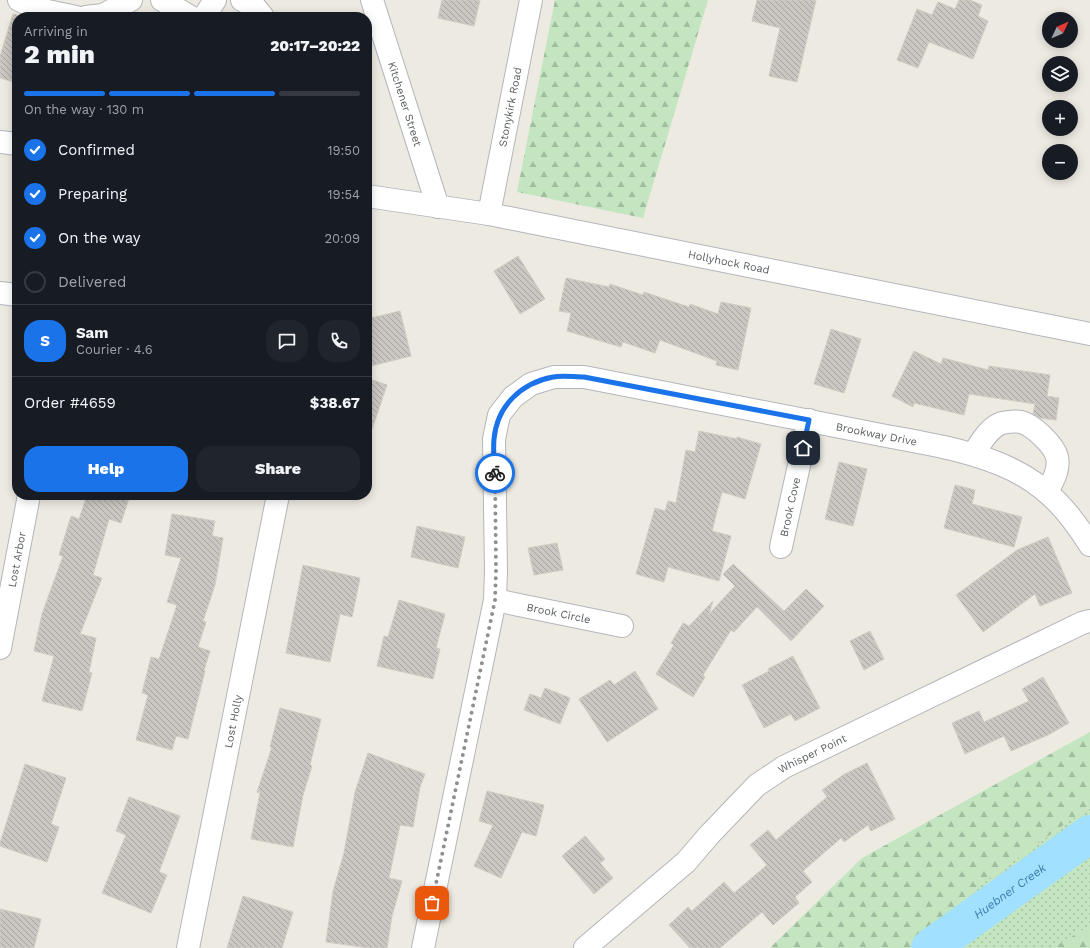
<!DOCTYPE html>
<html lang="en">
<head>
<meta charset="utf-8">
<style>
	body { margin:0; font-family:"Work Sans",sans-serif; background:#20242c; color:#f1f3f6; height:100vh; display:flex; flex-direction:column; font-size:15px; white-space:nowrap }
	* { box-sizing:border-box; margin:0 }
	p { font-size:13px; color:#9ea1a6 }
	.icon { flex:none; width:22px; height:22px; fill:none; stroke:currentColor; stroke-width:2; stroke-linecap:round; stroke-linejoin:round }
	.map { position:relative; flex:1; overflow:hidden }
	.side { position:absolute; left:12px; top:12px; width:360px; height:488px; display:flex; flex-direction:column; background:#171b24; border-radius:16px; box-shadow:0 2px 10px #0003 }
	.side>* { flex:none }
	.needle { width:26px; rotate:46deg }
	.buttons { position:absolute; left:1042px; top:12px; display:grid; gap:8px }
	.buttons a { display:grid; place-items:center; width:36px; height:36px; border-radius:50%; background:#171b24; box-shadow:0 2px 10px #0003; font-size:20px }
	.pin { position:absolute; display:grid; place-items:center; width:34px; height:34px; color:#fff; margin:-17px; border-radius:8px; box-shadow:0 2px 6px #0006 }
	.courier { position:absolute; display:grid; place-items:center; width:40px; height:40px; margin:-20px; border:3px solid #1a73e8; border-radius:50%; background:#fff; color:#222; box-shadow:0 1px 5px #0007 }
	.overview em { font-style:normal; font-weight:800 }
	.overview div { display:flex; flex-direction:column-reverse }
	.overview { display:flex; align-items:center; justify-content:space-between; height:68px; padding:0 12px }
	h1 { font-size:26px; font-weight:800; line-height:30px }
	.bar { display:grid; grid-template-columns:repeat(4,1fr); gap:6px 4px; align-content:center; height:48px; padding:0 12px }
	.bar i { height:5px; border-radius:3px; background:#363941 }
	.bar .selected { background:#1a73e8 }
	.bar p { grid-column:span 4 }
	.line { display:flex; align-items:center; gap:10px; padding:0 12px; border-top:1px solid #363941 }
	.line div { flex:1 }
	.round { display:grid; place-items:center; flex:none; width:42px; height:42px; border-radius:16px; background:#20242c }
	ol { padding:0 12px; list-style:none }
	li { display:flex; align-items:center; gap:12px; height:44px }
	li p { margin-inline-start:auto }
	li .icon { padding:4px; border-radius:50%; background:#1a73e8; color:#fff; stroke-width:4 }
	li:last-child { color:#9ea1a6 }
	li i { width:22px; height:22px; border:2px solid #363941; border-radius:50% }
	.cta { display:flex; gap:8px; margin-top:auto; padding:8px 12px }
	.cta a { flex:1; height:46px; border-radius:16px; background:#1a73e8; color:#fff; font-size:16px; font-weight:800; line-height:46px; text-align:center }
	.cta a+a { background:#20242c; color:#f1f3f6 }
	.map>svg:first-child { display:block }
	.green { fill:url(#green-dots) }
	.forest { fill:url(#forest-firs) }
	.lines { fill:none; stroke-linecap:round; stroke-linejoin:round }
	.river { stroke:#a1e0fe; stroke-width:38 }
	.building { fill:url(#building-back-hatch); stroke:#d2cbc1 }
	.street-casing { stroke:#b3b6ba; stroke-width:24 }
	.street { stroke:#fff; stroke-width:22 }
	.done { stroke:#8e908f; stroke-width:4; stroke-dasharray:0 7.2 }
	.route { stroke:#1a73e8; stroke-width:5 }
	.labels { text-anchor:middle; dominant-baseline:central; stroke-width:3.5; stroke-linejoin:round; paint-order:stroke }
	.street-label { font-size:11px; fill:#5b5f63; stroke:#fff }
	.water-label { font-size:12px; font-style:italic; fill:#3c7ba7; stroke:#fff }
</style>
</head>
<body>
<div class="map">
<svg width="1090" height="948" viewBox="0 0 1090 948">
	<defs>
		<pattern id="green-dots" width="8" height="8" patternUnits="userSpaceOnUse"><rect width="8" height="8" fill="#c3e5bf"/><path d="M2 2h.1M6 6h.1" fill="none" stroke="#a1bd9f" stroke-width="1.8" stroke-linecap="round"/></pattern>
		<pattern id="forest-firs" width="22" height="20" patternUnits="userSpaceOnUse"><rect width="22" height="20" fill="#c3e5bf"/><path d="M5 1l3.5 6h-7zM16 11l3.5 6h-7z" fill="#a1bd9f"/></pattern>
		<pattern id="building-back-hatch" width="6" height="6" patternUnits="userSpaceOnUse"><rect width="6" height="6" fill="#cac7c2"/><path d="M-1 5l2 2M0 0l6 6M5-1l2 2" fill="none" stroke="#a7a5a1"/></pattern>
	</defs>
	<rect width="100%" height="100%" fill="#edeae2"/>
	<polygon class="green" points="1090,806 1090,926 1052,948 911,948 977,887"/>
	<g class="forest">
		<polygon points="555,0 708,0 643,218 517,192"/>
		<polygon points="1090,732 1090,806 977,887 911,948 770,948 862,858"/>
		<polygon points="1090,926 1090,948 1052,948"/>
	</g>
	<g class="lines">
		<path class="river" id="s1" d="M930 948 1090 834"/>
	</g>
	<g class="building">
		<polygon points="442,0 480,0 474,26 438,18"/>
		<polygon points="757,0 816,0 797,82 769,76 780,28 752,21"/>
		<polygon points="959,0 970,0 982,5 978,16 988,21 973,59 929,42 918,68 897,60 917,9 932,15 938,2 955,9"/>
		<polygon points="13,14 17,15 17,83 0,78 0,56"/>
		<polygon points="518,256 545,299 520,314 494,271"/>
		<polygon points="566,278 609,287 610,284 643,295 644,292 689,307 690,304 718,314 721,302 751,308 738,370 716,365 717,361 660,340 655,353 623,342 621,347 567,331 571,313 559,311"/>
		<polygon points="400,311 411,356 367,367 367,319"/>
		<polygon points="831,329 861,339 844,393 814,384"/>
		<polygon points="914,351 941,364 943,358 988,370 989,366 1050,375 1047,396 1059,398 1056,420 1040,418 1033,414 1035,404 969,394 964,415 914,403 913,407 892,396"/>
		<polygon points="367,378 387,385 370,435 367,435"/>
		<polygon points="699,431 737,439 737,437 761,444 745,499 722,492 712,531 731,536 719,581 668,567 664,582 636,574 655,508 665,511 668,501 676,503 686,450 695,452"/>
		<polygon points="839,462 867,469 853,526 825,519"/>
		<polygon points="955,485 975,490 972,504 1022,517 1014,547 944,528"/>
		<polygon points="87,495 130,495 121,523 109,519 93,575 102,578 80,634 96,638 89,672 92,673 82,711 42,701 54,656 34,651 42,614 63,556 59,555 71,516 79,519"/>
		<polygon points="172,514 215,521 212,536 223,538 215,585 203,621 206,622 198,647 210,651 204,670 205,671 188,739 176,736 172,750 136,740 148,695 142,693 151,657 159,659 177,605 167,602 181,558 165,555"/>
		<polygon points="417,526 465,537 458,568 411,557"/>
		<polygon points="1048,537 1072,593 1040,606 1035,594 983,632 956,595 1017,550"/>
		<polygon points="557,543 563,570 534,575 528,548"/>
		<polygon points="733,564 784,611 806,589 824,606 791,641 757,607 734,632 731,630 703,675 705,677 693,697 656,674 674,645 671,643 683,623 689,626 713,601 709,614 735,586 723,574"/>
		<polygon points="303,565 360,578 352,617 340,614 330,662 286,653"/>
		<polygon points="399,600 445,614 436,648 440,649 433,679 377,666 384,636 388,637"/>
		<polygon points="870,631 884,659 864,670 850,641"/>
		<polygon points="793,656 820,708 795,721 791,714 764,728 742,685 769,671 768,669"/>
		<polygon points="635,671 658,709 607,742 579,699 610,680 614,685"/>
		<polygon points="1043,677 1069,723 1048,735 1011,751 1004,736 965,754 952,723 979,711 984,722 1029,701 1022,689"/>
		<polygon points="545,688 570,698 560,724 524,710 530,694 541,698"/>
		<polygon points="280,708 321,719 310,765 312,766 303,795 293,847 251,839 260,793 257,792 272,747 270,747"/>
		<polygon points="368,753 425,774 420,787 413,827 400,825 389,878 402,881 392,916 387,948 369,948 326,942 333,891 344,853 355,792"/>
		<polygon points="867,763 895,819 871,831 868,825 844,842 841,838 803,871 812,882 795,897 799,903 773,925 762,912 720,948 690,948 669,925 688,907 692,911 724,882 734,893 767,865 750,845 768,830 776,840 827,797 822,790 843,775"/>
		<polygon points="25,764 66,778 51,824 59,827 47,862 0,846 0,843"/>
		<polygon points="487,791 544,805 536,836 522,832 501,878 474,866 493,825 479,821"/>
		<polygon points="129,797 180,816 159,872 167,875 151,913 102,893 126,835 116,831"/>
		<polygon points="585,836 605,859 600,863 613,878 594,894 562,856"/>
		<polygon points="243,896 293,912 282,948 227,948"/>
		<polygon points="0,909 41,919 34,948 0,948"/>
	</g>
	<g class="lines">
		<defs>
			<g id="street">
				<polyline points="19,0 38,9 76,17"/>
				<polyline points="162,0 191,17"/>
				<polyline points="242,0 255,7 263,17"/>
				<path id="s2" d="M372 0 438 207"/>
				<polyline points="86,17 103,15 131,0"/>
				<polyline points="204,17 215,0"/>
				<polyline points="0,142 17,144"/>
				<path id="s3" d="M367 196 489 214 1090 334"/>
				<path id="s4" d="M489 214 531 0"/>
				<polyline points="0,293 17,295"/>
				<path d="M973 454C981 443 989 427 1002 423 1007 422 1016 421 1021 422 1033 425 1054 445 1057 457 1060 470 1052 482 1047 492"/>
				<path id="s5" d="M781 547 809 420"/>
				<path id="s6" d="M495 600 622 626"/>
				<path id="s7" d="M0 648 29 495"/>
				<path id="s8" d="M188 948 278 495"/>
				<path id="s9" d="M423 948 495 600 496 571 494 439 499 415 513 397 531 384 554 377H584C678 395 772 413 866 432 914 442 969 448 1013 470 1049 488 1069 512 1090 545"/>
				<path id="s10" d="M585 948 686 862 710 834 757 785 784 767 1082 623 1090 621"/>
			</g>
		</defs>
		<use href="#street" class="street-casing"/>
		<use href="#street" class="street"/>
	</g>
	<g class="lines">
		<polyline class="done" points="432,903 495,600 496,571 495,473"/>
		<path class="route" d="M495 473C494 462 493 450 494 439 497 406 521 383 553 377 562 375 574 377 584 377L809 420 803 448"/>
	</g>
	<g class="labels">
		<g class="street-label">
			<text stroke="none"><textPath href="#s2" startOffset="109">Kitchener Street</textPath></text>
			<text stroke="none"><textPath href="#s4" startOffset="109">Stonykirk Road</textPath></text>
			<text stroke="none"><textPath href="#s3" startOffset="368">Hollyhock Road</textPath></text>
			<text stroke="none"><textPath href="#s9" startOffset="938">Brookway Drive</textPath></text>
			<text stroke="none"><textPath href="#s5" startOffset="41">Brook Cove</textPath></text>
			<text stroke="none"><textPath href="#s7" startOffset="90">Lost Arbor</textPath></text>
			<text stroke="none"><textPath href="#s6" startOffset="65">Brook Circle</textPath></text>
			<text stroke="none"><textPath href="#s8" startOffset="231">Lost Holly</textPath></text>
			<text stroke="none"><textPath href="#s10" startOffset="301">Whisper Point</textPath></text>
		</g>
		<g class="water-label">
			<text stroke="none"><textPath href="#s1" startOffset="98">Huebner Creek</textPath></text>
		</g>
	</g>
</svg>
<div class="buttons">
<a><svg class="needle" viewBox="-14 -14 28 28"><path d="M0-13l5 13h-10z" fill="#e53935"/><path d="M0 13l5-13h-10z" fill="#9ea1a6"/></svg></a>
<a><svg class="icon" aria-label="layers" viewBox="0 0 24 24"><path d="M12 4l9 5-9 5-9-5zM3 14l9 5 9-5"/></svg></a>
<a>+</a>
<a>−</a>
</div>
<div class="pin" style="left:432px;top:903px;background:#ea580c"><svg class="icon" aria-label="bag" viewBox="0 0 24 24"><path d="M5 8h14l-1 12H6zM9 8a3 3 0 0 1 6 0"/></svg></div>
<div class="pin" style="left:803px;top:448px;background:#1f2937"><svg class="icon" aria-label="home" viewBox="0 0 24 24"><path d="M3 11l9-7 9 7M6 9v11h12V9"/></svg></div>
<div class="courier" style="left:495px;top:473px"><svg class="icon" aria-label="bike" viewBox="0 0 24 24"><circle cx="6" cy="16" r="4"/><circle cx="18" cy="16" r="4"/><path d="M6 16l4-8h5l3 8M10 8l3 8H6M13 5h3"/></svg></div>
<section class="side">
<div class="overview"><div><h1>2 min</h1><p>Arriving in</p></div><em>20:17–20:22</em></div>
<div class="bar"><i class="selected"></i><i class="selected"></i><i class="selected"></i><i></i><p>On the way · 130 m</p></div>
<ol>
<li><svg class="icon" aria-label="check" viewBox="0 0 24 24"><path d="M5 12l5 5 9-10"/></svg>Confirmed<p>19:50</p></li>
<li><svg class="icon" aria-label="check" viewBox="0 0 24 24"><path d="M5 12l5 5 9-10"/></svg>Preparing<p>19:54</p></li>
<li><svg class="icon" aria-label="check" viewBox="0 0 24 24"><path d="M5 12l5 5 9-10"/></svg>On the way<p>20:09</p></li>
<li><i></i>Delivered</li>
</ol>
<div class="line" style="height:72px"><b class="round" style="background:#1a73e8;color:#fff">S</b><div><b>Sam</b><p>Courier · 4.6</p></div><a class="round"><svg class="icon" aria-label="chat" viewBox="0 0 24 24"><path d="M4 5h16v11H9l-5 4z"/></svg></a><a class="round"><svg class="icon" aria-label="phone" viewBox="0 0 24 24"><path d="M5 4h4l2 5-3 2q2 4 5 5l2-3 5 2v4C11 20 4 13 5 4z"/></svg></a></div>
<div class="line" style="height:52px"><div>Order #4659</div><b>$38.67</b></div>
<div class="cta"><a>Help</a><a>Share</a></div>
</section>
</div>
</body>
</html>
